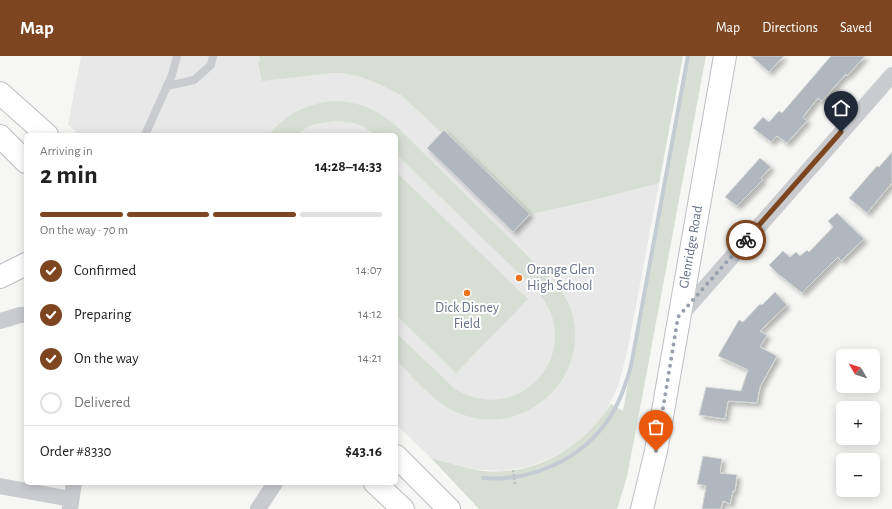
<!DOCTYPE html>
<html lang="en">
<head>
<meta charset="utf-8">
<style>
	body { margin:0; font-family:"Alegreya Sans",sans-serif; background:#f2f2f2; color:#222; height:100vh; display:flex; flex-direction:column; font-size:15px; white-space:nowrap }
	* { box-sizing:border-box; margin:0 }
	p { font-size:13px; color:#767676 }
	.icon { flex:none; width:22px; height:22px; fill:none; stroke:currentColor; stroke-width:2; stroke-linecap:round; stroke-linejoin:round }
	.map { position:relative; flex:1; overflow:hidden }
	.details { position:absolute; left:24px; top:77px; width:374px; height:352px; display:flex; flex-direction:column; background:#fff; border-radius:6px; box-shadow:0 2px 10px #0003 }
	.details>* { flex:none }
	.needle { width:26px; rotate:309deg }
	.fabs { position:absolute; left:836px; top:293px; display:grid; gap:8px }
	.fabs a { display:grid; place-items:center; width:44px; height:44px; border-radius:6px; background:#fff; box-shadow:0 2px 10px #0003; font-size:20px }
	.pin { position:absolute; display:grid; place-items:center; width:34px; height:34px; color:#fff; margin:-41px -17px; border-radius:50% 50% 50% 0; rotate:-45deg; box-shadow:0 0 4px #0007 }
	.pin .icon { rotate:45deg }
	.courier { position:absolute; display:grid; place-items:center; width:40px; height:40px; margin:-20px; border:3px solid #7d4620; border-radius:50%; background:#fff; color:#222; box-shadow:0 1px 5px #0007 }
	.headline em { font-style:normal; font-weight:700 }
	.headline div { display:flex; flex-direction:column-reverse }
	.headline { display:flex; align-items:center; justify-content:space-between; height:68px; padding:0 16px }
	h1 { font-size:26px; font-weight:700; line-height:30px }
	.bar { display:grid; grid-template-columns:repeat(4,1fr); gap:6px 4px; align-content:center; height:48px; padding:0 16px }
	.bar i { height:5px; border-radius:3px; background:#e0e0e0 }
	.bar .active { background:#7d4620 }
	.bar p { grid-column:span 4 }
	.line { display:flex; align-items:center; gap:10px; padding:0 16px; border-top:1px solid #e0e0e0 }
	.line div { flex:1 }
	ol { padding:0 16px; list-style:none }
	li { display:flex; align-items:center; gap:12px; height:44px }
	li p { margin-inline-start:auto }
	li .icon { padding:4px; border-radius:50%; background:#7d4620; color:#fff; stroke-width:4 }
	li:last-child { color:#767676 }
	li i { width:22px; height:22px; border:2px solid #e0e0e0; border-radius:50% }
	header { display:flex; align-items:center; gap:24px; box-sizing:border-box; height:56px; padding:0 20px; background:#7d4620; color:#fff }
	header strong { font-size:19px }
	nav { display:flex; gap:22px; margin-inline-start:auto; font-size:14px }
	.map>svg:first-child { display:block }
	.built { fill:#e7e8e7 }
	.green { fill:#d7dfd4 }
	.lines { fill:none; stroke-linecap:round; stroke-linejoin:round }
	.stream { stroke:#c4ccd3; stroke-width:4 }
	.building { fill:#b1b7be; stroke:#d8d9d6; filter:url(#shadow) }
	.secondary-casing { stroke:#bbbec3; stroke-width:24 }
	.primary-casing { stroke:#b9bcc0; stroke-width:24 }
	.path { stroke:#c0c1c4; stroke-width:2.5; stroke-dasharray:2 2; stroke-linecap:butt }
	.lane { stroke:#c9cbcf; stroke-width:8 }
	.street { stroke:#c9cbcf; stroke-width:16 }
	.secondary { stroke:#fff; stroke-width:22 }
	.primary { stroke:#fff; stroke-width:22 }
	.done { stroke:#97a0ac; stroke-width:4; stroke-dasharray:0 7.2 }
	.route { stroke:#7d4620; stroke-width:5 }
	.poi-dot { fill:#ed731e; stroke:#fff; stroke-width:1.5 }
	.labels { text-anchor:middle; dominant-baseline:central; stroke-width:4; stroke-linejoin:round; paint-order:stroke }
	.street-label { font-size:14px; fill:#647186; stroke:#fff }
	.poi-label { font-size:14px; fill:#647186; stroke:#fff; text-anchor:start }
</style>
</head>
<body>
<header>
<strong>Map</strong>
<nav><a>Map</a><a>Directions</a><a>Saved</a></nav>
</header>
<div class="map">
<svg width="892" height="453" viewBox="0 0 892 453">
	<defs>
		<filter id="shadow"><feDropShadow dx="3.5" dy="3.5" stdDeviation="2" flood-color="#0004"/></filter>
	</defs>
	<rect width="100%" height="100%" fill="#f6f7f4"/>
	<polygon class="built" points="81,0 683,0 627,297 618,330 605,357 595,370 570,392 549,403 527,411 503,415 484,414 472,413 431,402 396,368 396,79 80,79 68,69"/>
	<g class="green">
		<polygon points="259,0 683,0 659,127 590,145 530,158 445,74 442,77 401,39 377,27 358,20 342,17 332,17 262,25 258,6 260,5"/>
		<path d="M686 0H706L635 379 627 421 617 453H479L431 402C448 406 466 413 484 415 537 420 583 391 611 348L623 355Z"/>
		<path d="M335 45C360 46 375 53 394 68L558 230C566 241 572 253 574 266 584 326 525 378 467 360 438 352 417 325 396 304V277L455 333C522 373 589 292 536 234L396 98V79H376L364 71 355 67 335 65 315 68 306 72 296 79H269C286 58 307 47 335 45Z"/>
		<polygon points="396,116 528,243 456,317 396,259"/>
	</g>
	<g class="lines">
		<path class="stream" d="M483 422C532 426 583 403 610 361 620 346 626 328 631 310L688 0"/>
	</g>
	<g class="building">
		<polygon points="751,0 784,0 769,16"/>
		<polygon points="831,0 865,0 847,20 846,18 822,45 818,42 803,61 807,65 787,87 777,80 771,86 753,72 763,61 769,66 779,55 782,57"/>
		<polygon points="444,74 530,158 513,176 427,92"/>
		<polygon points="892,96 892,127 867,157 849,142 877,110 879,111"/>
		<polygon points="760,102 771,111 761,122 763,124 737,150 725,141"/>
		<polygon points="837,157 864,183 841,205 838,201 802,237 778,218 769,209 783,195 790,201 796,196 800,200 807,194 809,196 833,171 828,165"/>
		<polygon points="775,236 787,249 760,275 767,279 760,291 777,300 760,331 757,347 728,345 725,363 699,359 706,331 741,335 748,314 718,300 739,264 743,266 760,248 762,249"/>
		<polygon points="703,400 722,403 720,417 737,419 735,435 733,435 730,448 723,445 721,453 702,453 706,430 697,428"/>
	</g>
	<g class="lines">
		<defs>
			<g id="secondary">
				<polyline points="0,221 26,208"/>
				<polyline points="642,453 656,395 725,0"/>
			</g>
			<g id="primary">
				<polyline points="0,37 47,79"/>
				<polyline points="0,80 26,106"/>
				<polyline points="396,400 449,453"/>
				<polyline points="375,427 403,453"/>
			</g>
		</defs>
		<use href="#secondary" class="secondary-casing"/>
		<use href="#primary" class="primary-casing"/>
		<polyline class="path" points="513,414 515,429"/>
		<g class="lane">
			<polyline points="167,30 194,24 211,9 213,0"/>
			<polyline points="145,79 172,19 177,0"/>
		</g>
		<g class="street">
			<polyline points="680,260 892,19"/>
			<polyline points="0,265 20,259 26,259"/>
			<polyline points="0,430 71,443"/>
			<polyline points="70,453 74,427"/>
			<polyline points="258,453 275,427"/>
		</g>
		<use href="#secondary" class="secondary"/>
		<use href="#primary" class="primary"/>
	</g>
	<g class="lines">
		<polyline class="done" points="656,395 678,261 746,184"/>
		<polyline class="route" points="746,184 841,76"/>
	</g>
	<g class="poi-dot">
		<circle cx="519" cy="222" r="4"/>
		<circle cx="467" cy="237" r="4"/>
	</g>
	<g class="labels">
		<g class="street-label">
			<text transform="translate(691 191) rotate(-80)">Glenridge Road</text>
		</g>
		<g class="poi-label">
			<text x="527" y="214">Orange Glen<tspan x="527" dy="16">High School</tspan></text>
			<text x="467" y="252" text-anchor="middle">Dick Disney<tspan x="467" dy="16">Field</tspan></text>
		</g>
	</g>
</svg>
<div class="fabs">
<a><svg class="needle" viewBox="-14 -14 28 28"><path d="M0-13l5 13h-10z" fill="#e53935"/><path d="M0 13l5-13h-10z" fill="#767676"/></svg></a>
<a>+</a>
<a>−</a>
</div>
<div class="pin" style="left:656px;top:395px;background:#ea580c"><svg class="icon" aria-label="bag" viewBox="0 0 24 24"><path d="M5 8h14l-1 12H6zM9 8a3 3 0 0 1 6 0"/></svg></div>
<div class="pin" style="left:841px;top:76px;background:#1f2937"><svg class="icon" aria-label="home" viewBox="0 0 24 24"><path d="M3 11l9-7 9 7M6 9v11h12V9"/></svg></div>
<div class="courier" style="left:746px;top:184px"><svg class="icon" aria-label="bike" viewBox="0 0 24 24"><circle cx="6" cy="16" r="4"/><circle cx="18" cy="16" r="4"/><path d="M6 16l4-8h5l3 8M10 8l3 8H6M13 5h3"/></svg></div>
<section class="details">
<div class="headline"><div><h1>2 min</h1><p>Arriving in</p></div><em>14:28–14:33</em></div>
<div class="bar"><i class="active"></i><i class="active"></i><i class="active"></i><i></i><p>On the way · 70 m</p></div>
<ol>
<li><svg class="icon" aria-label="check" viewBox="0 0 24 24"><path d="M5 12l5 5 9-10"/></svg>Confirmed<p>14:07</p></li>
<li><svg class="icon" aria-label="check" viewBox="0 0 24 24"><path d="M5 12l5 5 9-10"/></svg>Preparing<p>14:12</p></li>
<li><svg class="icon" aria-label="check" viewBox="0 0 24 24"><path d="M5 12l5 5 9-10"/></svg>On the way<p>14:21</p></li>
<li><i></i>Delivered</li>
</ol>
<div class="line" style="height:52px"><div>Order #8330</div><b>$43.16</b></div>
</section>
</div>
</body>
</html>
